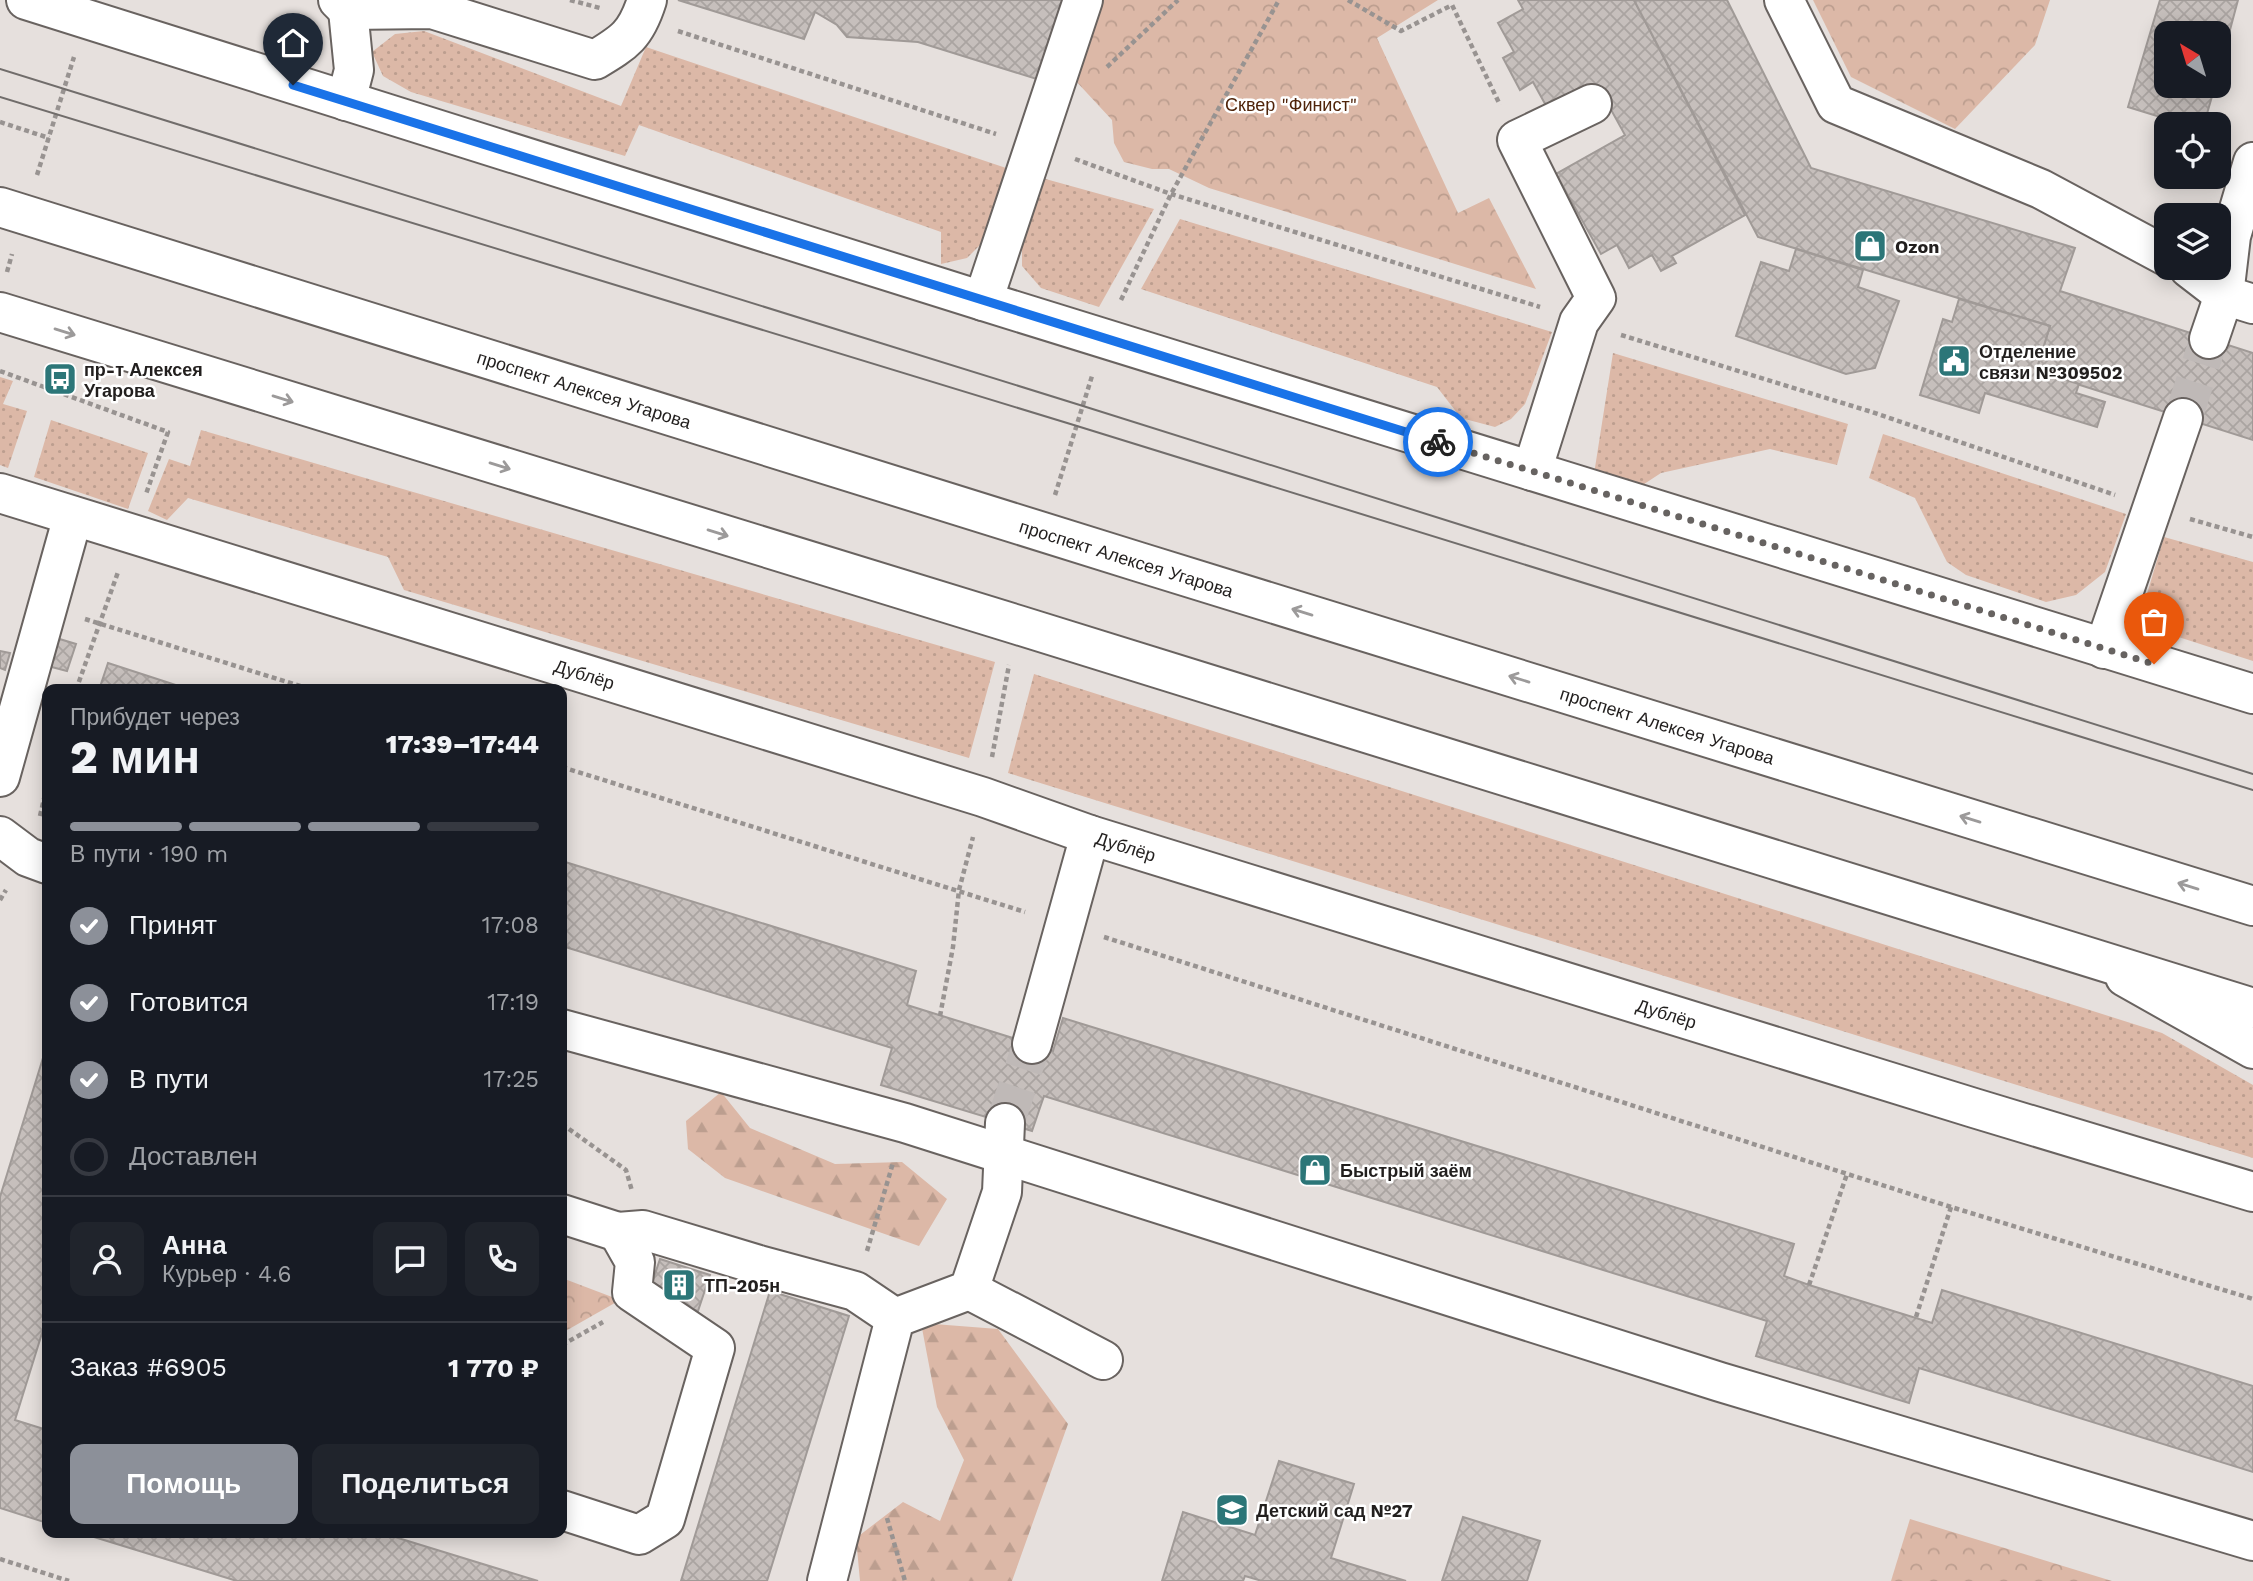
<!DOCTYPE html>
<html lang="ru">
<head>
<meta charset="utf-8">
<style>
	body { margin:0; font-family:"Work Sans",sans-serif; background:#20242c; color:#f1f3f6; height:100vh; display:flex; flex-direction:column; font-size:26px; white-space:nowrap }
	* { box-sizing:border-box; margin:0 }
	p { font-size:23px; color:#9ea1a6 }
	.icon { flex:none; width:38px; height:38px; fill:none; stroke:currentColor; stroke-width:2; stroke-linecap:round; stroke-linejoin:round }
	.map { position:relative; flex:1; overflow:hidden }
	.drawer { position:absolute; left:42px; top:684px; width:525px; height:854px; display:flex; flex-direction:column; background:#171b24; border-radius:14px; box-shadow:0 4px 18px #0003 }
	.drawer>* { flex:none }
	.needle { width:46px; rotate:322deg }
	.controls { position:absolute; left:2154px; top:21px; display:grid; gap:14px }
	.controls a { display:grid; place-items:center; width:77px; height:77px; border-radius:14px; background:#171b24; box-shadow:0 4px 18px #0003; font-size:35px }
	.pin { position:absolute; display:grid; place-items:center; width:60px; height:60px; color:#fff; margin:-72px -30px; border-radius:50% 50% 50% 0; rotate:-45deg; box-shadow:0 0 7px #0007 }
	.pin .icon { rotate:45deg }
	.courier { position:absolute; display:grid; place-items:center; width:70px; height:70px; margin:-35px; border:5px solid #1a73e8; border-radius:50%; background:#fff; color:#222; box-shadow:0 2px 9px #0007 }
	.head em { font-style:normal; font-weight:800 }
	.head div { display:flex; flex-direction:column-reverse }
	.head { display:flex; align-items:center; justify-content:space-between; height:119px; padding:0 28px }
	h1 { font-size:46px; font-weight:800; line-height:52px }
	.bar { display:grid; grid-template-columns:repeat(4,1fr); gap:10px 7px; align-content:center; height:84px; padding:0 28px }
	.bar i { height:9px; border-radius:5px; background:#363941 }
	.bar .current { background:#8c9099 }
	.bar p { grid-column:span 4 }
	.line { display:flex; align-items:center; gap:18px; padding:0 28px; border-top:2px solid #363941 }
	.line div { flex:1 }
	.round { display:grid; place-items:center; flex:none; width:74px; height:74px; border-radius:14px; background:#20242c }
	ol { padding:0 28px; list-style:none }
	li { display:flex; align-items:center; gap:21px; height:77px }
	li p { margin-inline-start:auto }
	li .icon { padding:7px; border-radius:50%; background:#8c9099; color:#fff; stroke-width:4 }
	li:last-child { color:#9ea1a6 }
	li i { width:38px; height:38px; border:4px solid #363941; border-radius:50% }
	.primary-button { display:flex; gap:14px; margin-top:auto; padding:14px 28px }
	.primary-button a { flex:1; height:80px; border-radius:14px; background:#8c9099; color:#fff; font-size:28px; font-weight:800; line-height:80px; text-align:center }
	.primary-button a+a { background:#20242c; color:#f1f3f6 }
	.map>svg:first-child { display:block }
	.grass { fill:url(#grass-dots) }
	.forest { fill:url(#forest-firs) }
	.park { fill:url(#park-crowns) }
	.building { fill:url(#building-cross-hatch); stroke:#a09a97; stroke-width:2 }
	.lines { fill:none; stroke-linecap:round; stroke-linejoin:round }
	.minor-tunnel { stroke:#bfb9b7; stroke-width:38; stroke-dasharray:38 19; stroke-linecap:butt }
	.minor-casing { stroke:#696360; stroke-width:42 }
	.major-casing { stroke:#696360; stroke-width:42 }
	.path { stroke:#989391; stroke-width:4.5; stroke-dasharray:5 3.5; stroke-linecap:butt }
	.minor { stroke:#fff; stroke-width:38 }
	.major { stroke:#fff; stroke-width:38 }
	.tram { stroke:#716d6b; stroke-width:2 }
	.oneway { stroke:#9c9a9a }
	.done { stroke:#676361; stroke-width:7; stroke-dasharray:0 12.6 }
	.route { stroke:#1a73e8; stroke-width:9 }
	.labels { text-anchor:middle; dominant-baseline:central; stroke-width:5; stroke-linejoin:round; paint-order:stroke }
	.park-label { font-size:18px; fill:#4f240a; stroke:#fff }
	.poi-label { font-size:18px; font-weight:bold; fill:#221f1e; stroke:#fff; text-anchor:start }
	.street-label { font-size:18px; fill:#221f1e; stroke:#fff }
</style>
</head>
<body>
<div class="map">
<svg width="2253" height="1581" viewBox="0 0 2253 1581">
	<defs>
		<pattern id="grass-dots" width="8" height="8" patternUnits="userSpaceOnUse" patternTransform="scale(1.75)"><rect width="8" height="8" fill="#dcb8a7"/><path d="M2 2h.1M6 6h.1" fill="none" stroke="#bc9e8f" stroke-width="1.8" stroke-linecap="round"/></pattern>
		<pattern id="forest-firs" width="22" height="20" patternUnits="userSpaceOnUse" patternTransform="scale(1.75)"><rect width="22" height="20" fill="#dcb8a7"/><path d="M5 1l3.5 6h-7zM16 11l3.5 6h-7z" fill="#bc9e8f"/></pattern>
		<pattern id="park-crowns" width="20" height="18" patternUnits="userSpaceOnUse" patternTransform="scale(1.75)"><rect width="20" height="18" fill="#dcb8a7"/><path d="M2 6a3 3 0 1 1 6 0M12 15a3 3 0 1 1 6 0" fill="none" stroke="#bc9e8f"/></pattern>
		<pattern id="building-cross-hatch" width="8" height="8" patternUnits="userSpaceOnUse" patternTransform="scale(1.75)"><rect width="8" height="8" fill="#c6bfbc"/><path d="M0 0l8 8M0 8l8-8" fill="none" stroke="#aaa4a1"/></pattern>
	</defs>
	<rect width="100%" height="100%" fill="#e6e0dd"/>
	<g class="grass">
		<polygon points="424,31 621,106 646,47 1015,171 996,229 967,258 941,264 941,232 639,125 625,156 411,92 383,76 372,52 395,34"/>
		<polygon points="1042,178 1154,209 1099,307 1041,288 1022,266 1022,236"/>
		<polygon points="1180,219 1552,332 1525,404 1511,419 1495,427 1461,418 1437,387 1141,289"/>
		<polygon points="1613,353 1848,424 1837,465 1770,449 1661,473 1638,488 1594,474"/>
		<polygon points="0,377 13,381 3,404 27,411 8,468 0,465"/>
		<polygon points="51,420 148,453 128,509 34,477"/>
		<polygon points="201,430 995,662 969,758 404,590 388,557 188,498 167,520 148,511 169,459 190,466"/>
		<polygon points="1883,434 2126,514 2105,572 2076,595 2046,602 1966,575 1947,562 1915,498 1869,478"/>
		<polygon points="2164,537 2253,562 2253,661 2138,624"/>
		<polygon points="1034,674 2162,1033 2253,1085 2253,1158 1008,773"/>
	</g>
	<g class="forest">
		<polygon points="721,1092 750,1128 835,1164 902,1162 947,1199 919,1246 725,1178 688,1149 686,1121"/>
		<polygon points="921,1323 998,1329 1068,1424 1012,1581 860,1581 856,1538 903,1502 940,1521 964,1460 937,1407"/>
	</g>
	<g class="park">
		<polygon points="1098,0 1438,0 1377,38 1458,213 1489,198 1536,289 1209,188 1169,169 1152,169 1124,162 1114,143 1112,120 1074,79"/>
		<polygon points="1813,0 2050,0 2035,45 1955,129 1851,77"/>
		<polygon points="562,1278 620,1300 562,1333"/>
		<polygon points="1910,1519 2112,1581 1891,1581"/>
	</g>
	<g class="building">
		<polygon points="678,0 1064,0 1040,80 918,42 847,37 837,25 815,12 804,39"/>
		<polygon points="1518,0 1634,0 1745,215 1672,256 1676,263 1661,271 1652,255 1629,268 1617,245 1601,254 1556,174 1625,135 1598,86 1550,113 1533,82 1520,90 1503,58 1514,52 1498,23 1523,9"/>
		<polygon points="1634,0 1727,0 1811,168 2075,248 2060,291 2253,353 2253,440 2036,371 2050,326 1758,237"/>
		<polygon points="2160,0 2238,0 2219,71 2219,33 2166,33 2166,86 2215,86 2204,124 2183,124 2128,107"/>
		<polygon points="1796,249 1863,270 1858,287 1899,301 1875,368 1846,374 1736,336 1761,262 1789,271"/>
		<polygon points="1959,299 2050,326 2036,371 2079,384 2076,393 2105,402 2097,427 1985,393 1979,413 1920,395 1943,319 1952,322"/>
		<polygon points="53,637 76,644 67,671 44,665"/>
		<polygon points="0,651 10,653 5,670 0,668"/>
		<polygon points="108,663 191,690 99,690"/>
		<polygon points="562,861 916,971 907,1005 1032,1044 1053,1051 1063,1018 1794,1244 1784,1276 1809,1285 1932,1323 1942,1290 2253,1386 2253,1472 1919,1368 1909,1403 1756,1356 1767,1321 1044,1096 1032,1131 881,1085 892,1048 562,946"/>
		<polygon points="47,1045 47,1317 15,1420 47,1430 47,1523 0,1508 0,1197"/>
		<polygon points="660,1259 710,1275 698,1311 648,1295"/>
		<polygon points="770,1291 849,1316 767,1581 681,1581"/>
		<polygon points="1279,1461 1354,1484 1331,1558 1406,1581 1262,1581 1245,1576 1243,1581 1162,1581 1183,1512 1255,1535"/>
		<polygon points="1463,1517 1540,1541 1527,1581 1442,1581"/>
		<polygon points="81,1533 382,1533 538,1581 237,1581"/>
	</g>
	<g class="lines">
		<g class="minor-tunnel">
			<polyline points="2183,418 2209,339"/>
			<polyline points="1005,1123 1032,1044"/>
		</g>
		<defs>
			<g id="minor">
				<polyline points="26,0 983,301 2253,694"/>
				<path d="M338 0 348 10 432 9 595 60C625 42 636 35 647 0"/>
				<polyline points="1784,0 1836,104 2041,189 2166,256"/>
				<polyline points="346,101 354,70 348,10"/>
				<polyline points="2189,268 2224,295 2253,304"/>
				<polyline points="983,301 1083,0"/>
				<polyline points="2209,339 2224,295 2231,236 2253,162"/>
				<polyline points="1532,471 1579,322 1596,298 1517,140 1592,104"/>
				<path id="s1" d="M0 493 983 797 1090 835 1974 1108 2253 1192"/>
				<polyline points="2104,649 2183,418"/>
				<polyline points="0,777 73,516"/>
				<polyline points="0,836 28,857 47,864"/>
				<polyline points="2125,977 2253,1049"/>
				<polyline points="562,1029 905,1123 1720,1382 2253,1541"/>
				<polyline points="1032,1044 1090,835"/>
				<polyline points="562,1214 618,1232"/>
				<polyline points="969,1290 1103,1360"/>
				<polyline points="562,1510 639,1535 665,1519 715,1348 632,1292 635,1262 618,1232 643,1230 759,1265 855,1291 895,1318"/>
				<polyline points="827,1581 895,1318 969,1290 1002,1192 1005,1123"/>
			</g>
			<g id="major">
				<path id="s2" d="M0 207 1139 562 2253 906"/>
				<polyline points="0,312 1018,625 2253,1008"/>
			</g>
		</defs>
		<use href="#minor" class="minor-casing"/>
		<use href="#major" class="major-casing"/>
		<g class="path">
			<polyline points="570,0 600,8"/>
			<polyline points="1348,0 1401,31 1452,5 1500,105"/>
			<polyline points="678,31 996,134"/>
			<polyline points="1107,67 1178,0"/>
			<polyline points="0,122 49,138"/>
			<polyline points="1075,159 1171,194 1540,307"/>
			<polyline points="37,175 74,57"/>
			<polyline points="7,272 12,254"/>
			<polyline points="1121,300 1171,194 1279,0"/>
			<polyline points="1621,335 1872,412 2115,495"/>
			<polyline points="0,371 168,432 146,494"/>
			<polyline points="1055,495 1092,376"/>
			<polyline points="2190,519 2253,537"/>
			<polyline points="85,619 313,690"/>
			<polyline points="76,690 118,572"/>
			<polyline points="992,757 1009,665"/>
			<polyline points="562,767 1025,912"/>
			<polyline points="40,816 47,786"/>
			<polyline points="0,900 6,890"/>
			<polyline points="1104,937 1951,1207 2253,1299"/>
			<polyline points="940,1016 953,947 959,890 973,837"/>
			<polyline points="562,1124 626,1170 632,1191"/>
			<polyline points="867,1251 893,1163"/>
			<polyline points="1809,1285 1847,1174"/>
			<polyline points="1916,1317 1951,1207"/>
			<polyline points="562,1345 603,1322"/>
			<polyline points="887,1518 905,1581"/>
			<polyline points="0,1559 69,1581"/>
		</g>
		<use href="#minor" class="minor"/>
		<use href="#major" class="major"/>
		<g class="tram">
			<polyline points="0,69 1083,406 2253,774"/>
			<polyline points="0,97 1077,426 2253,790"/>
		</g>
	</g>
	<defs><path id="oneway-shaft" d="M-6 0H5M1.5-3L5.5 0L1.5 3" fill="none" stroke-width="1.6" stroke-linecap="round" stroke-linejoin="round" transform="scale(1.75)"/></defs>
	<g class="oneway">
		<use href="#oneway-shaft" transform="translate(65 332) rotate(17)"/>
		<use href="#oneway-shaft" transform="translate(283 399) rotate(17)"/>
		<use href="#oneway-shaft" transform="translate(500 466) rotate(17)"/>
		<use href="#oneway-shaft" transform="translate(718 533) rotate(17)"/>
		<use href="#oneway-shaft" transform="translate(1302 612) rotate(-163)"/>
		<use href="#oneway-shaft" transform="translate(1519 679) rotate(-163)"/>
		<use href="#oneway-shaft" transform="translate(1970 819) rotate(-163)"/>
		<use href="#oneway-shaft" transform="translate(2188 886) rotate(-163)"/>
	</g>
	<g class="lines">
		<polyline class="done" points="1438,442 2154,664"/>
		<polyline class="route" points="293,85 1438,442"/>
	</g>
	<defs>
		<symbol id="shop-square" viewBox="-11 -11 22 22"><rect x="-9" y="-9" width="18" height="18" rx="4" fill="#2c7678" stroke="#fff"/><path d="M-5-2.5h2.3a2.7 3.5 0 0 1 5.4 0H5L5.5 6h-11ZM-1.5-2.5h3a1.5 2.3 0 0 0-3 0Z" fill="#fff"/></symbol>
		<symbol id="civic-square" viewBox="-11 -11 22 22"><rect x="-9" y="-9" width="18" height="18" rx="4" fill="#2c7678" stroke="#fff"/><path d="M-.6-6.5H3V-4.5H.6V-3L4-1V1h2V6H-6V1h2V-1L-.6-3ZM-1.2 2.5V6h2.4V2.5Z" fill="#fff"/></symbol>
		<symbol id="bus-square" viewBox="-11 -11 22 22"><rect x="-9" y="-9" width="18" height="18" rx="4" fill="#2c7678" stroke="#fff"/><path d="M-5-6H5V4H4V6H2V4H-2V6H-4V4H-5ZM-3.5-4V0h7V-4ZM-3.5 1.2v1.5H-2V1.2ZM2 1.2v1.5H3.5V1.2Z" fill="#fff"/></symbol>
		<symbol id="building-square" viewBox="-11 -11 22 22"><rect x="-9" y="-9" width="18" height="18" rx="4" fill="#2c7678" stroke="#fff"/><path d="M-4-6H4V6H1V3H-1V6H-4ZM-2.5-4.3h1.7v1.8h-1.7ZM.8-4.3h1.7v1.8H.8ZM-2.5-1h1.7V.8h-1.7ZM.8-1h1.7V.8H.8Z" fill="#fff"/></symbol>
		<symbol id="school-square" viewBox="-11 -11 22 22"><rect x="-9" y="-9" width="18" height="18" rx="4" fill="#2c7678" stroke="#fff"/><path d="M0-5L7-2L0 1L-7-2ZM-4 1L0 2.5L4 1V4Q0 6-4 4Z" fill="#fff"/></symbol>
	</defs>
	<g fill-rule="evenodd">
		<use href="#shop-square" x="1851" y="227" width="38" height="38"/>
		<use href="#civic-square" x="1935" y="342" width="38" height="38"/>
		<use href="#bus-square" x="41" y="360" width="38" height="38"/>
		<use href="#shop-square" x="1296" y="1151" width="38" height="38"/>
		<use href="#building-square" x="660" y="1266" width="38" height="38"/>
		<use href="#school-square" x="1213" y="1491" width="38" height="38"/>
	</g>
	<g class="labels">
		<g class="park-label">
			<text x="1291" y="104">Сквер "Финист"</text>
		</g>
		<g class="poi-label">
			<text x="1895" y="246">Ozon</text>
			<text x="1979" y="351">Отделение<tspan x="1979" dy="21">связи №309502</tspan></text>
			<text x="84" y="369">пр-т Алексея<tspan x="84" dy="21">Угарова</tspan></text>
			<text x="1340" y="1170">Быстрый заём</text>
			<text x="704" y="1285">ТП-205н</text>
			<text x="1256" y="1510">Детский сад №27</text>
		</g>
		<g class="street-label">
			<text stroke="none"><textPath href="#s2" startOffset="612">проспект Алексея Угарова</textPath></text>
			<text stroke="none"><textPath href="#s2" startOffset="1180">проспект Алексея Угарова</textPath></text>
			<text stroke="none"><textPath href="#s1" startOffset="612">Дублёр</textPath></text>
			<text stroke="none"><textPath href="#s2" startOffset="1746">проспект Алексея Угарова</textPath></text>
			<text stroke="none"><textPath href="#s1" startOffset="1180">Дублёр</textPath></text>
			<text stroke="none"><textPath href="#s1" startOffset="1746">Дублёр</textPath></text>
		</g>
	</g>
</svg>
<div class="controls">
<a><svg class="needle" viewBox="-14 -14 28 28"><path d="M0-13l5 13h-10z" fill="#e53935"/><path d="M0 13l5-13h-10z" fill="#9ea1a6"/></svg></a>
<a><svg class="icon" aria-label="locate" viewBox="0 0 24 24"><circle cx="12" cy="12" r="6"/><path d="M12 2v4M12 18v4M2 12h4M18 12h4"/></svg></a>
<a><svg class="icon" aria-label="layers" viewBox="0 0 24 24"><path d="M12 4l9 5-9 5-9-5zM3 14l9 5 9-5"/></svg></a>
</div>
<div class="pin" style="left:2154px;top:664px;background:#ea580c"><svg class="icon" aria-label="bag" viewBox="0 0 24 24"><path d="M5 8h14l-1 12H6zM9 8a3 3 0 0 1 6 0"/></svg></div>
<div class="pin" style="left:293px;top:85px;background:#1f2937"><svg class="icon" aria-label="home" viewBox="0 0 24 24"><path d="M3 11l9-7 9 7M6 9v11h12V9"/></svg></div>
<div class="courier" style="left:1438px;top:442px"><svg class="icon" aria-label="bike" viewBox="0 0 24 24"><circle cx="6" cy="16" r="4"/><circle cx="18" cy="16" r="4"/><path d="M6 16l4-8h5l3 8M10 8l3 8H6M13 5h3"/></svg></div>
<section class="drawer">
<div class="head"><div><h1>2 мин</h1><p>Прибудет через</p></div><em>17:39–17:44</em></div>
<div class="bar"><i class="current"></i><i class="current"></i><i class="current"></i><i></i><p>В пути · 190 m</p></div>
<ol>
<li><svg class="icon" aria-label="check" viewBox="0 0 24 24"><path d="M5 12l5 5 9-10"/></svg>Принят<p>17:08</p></li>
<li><svg class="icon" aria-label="check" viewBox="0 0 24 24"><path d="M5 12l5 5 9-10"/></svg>Готовится<p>17:19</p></li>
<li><svg class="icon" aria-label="check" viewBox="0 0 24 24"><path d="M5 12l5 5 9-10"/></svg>В пути<p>17:25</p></li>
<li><i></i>Доставлен</li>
</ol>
<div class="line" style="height:126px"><a class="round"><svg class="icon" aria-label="person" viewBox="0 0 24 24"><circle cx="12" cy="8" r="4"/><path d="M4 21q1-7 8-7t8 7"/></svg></a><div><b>Анна</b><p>Курьер · 4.6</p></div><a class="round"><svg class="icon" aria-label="chat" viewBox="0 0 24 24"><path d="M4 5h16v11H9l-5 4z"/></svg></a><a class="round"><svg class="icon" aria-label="phone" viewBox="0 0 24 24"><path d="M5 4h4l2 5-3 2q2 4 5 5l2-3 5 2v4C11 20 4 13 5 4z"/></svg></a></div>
<div class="line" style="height:91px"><div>Заказ #6905</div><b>1 770 ₽</b></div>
<div class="primary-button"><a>Помощь</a><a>Поделиться</a></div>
</section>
</div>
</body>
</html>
